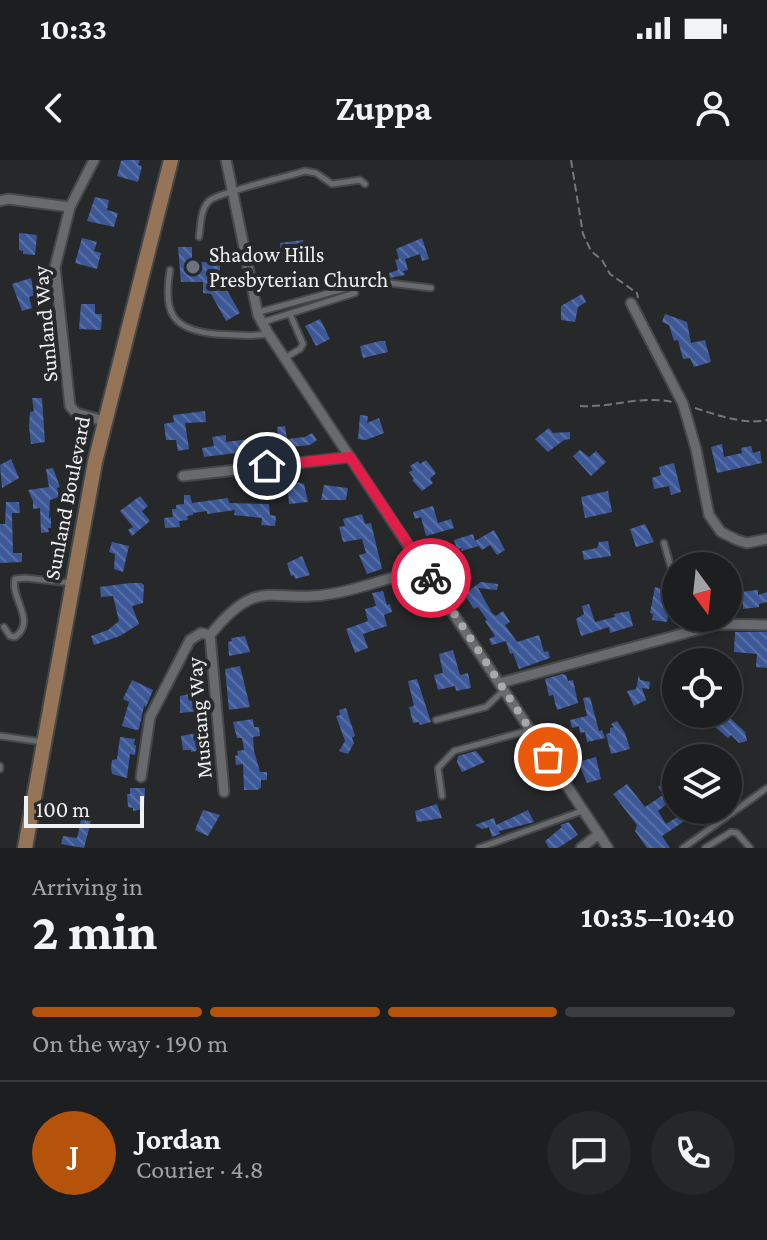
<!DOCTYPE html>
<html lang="en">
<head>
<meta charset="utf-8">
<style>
	body { margin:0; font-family:"Crimson Pro",serif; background:#252729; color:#f1f3f6; height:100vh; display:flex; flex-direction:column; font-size:30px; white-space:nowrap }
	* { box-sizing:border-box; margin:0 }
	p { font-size:26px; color:#a0a2a5 }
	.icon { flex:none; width:44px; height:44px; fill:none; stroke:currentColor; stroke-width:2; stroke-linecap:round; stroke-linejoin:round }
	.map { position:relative; height:688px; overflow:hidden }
	.side { display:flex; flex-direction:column; background:#1d1e20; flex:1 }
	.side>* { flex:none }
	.needle { width:52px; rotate:165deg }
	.controls { position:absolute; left:662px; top:392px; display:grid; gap:16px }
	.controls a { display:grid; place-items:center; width:80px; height:80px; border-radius:50%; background:#1d1e20; box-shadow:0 4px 12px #0003,0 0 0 2px #3b3c3e; font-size:40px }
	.scale { position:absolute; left:24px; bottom:20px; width:120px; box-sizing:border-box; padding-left:8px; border:4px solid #eff0f2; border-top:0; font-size:22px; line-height:28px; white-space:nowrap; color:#eff0f2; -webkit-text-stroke:6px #27282a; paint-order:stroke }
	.pin { position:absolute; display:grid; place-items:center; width:68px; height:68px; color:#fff; margin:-34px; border:4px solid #fff; border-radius:50%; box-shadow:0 2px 8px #0007 }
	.courier { position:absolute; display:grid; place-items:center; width:80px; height:80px; margin:-40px; border:6px solid #e11d48; border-radius:50%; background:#fff; color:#222; box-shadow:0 2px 10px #0007 }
	.summary em { font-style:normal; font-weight:700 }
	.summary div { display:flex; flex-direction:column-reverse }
	.summary { display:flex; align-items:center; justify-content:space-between; height:136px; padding:0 32px }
	h1 { font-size:52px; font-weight:700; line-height:60px }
	.bar { display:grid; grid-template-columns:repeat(4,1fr); gap:12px 8px; align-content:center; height:96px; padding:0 32px }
	.bar i { height:10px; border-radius:6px; background:#3b3c3e }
	.bar .on { background:#b45309 }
	.bar p { grid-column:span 4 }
	.line { display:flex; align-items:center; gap:20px; padding:0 32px; border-top:2px solid #3b3c3e }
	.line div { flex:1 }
	.round { display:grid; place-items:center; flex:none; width:84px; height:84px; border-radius:42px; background:#252729 }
	.status { display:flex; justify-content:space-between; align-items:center; height:56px; padding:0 40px; background:#1d1e20; direction:ltr }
	.status svg { height:22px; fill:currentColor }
	header { display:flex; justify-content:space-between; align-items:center; height:104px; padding:0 32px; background:#1d1e20; font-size:36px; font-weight:700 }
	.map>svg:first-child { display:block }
	.building { fill:url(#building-back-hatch) }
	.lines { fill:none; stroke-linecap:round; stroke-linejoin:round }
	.service-casing { stroke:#464749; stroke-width:9 }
	.minor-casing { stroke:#464749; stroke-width:13 }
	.primary-casing { stroke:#464749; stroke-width:18 }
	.path { stroke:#757678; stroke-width:2; stroke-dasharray:8 4; stroke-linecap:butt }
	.service { stroke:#696a6d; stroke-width:5 }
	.minor { stroke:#696a6d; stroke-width:9 }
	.primary { stroke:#957457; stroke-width:14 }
	.done { stroke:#a9aaac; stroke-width:8; stroke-dasharray:0 14.4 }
	.route { stroke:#e11d48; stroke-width:10 }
	.worship-dot { fill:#6b7280; stroke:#27282a; stroke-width:3 }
	.labels { text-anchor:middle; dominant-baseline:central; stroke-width:8; stroke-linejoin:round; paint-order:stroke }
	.poi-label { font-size:22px; fill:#eff0f2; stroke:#27282a; text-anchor:start }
	.street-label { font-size:22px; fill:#eff0f2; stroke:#27282a }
</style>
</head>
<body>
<div class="status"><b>10:33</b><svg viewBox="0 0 49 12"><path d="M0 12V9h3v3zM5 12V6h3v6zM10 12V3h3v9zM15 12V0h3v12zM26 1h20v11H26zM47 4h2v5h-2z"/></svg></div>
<header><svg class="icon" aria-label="back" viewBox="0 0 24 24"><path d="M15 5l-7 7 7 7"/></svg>Zuppa<svg class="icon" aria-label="person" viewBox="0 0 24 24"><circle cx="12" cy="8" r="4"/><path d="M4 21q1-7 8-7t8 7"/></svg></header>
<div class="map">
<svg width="767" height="688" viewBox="0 0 767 688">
	<defs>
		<pattern id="building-back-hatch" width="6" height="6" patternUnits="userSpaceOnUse" patternTransform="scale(2)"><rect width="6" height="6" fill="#3d5897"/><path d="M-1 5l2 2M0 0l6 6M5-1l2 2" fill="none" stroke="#5970a6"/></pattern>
	</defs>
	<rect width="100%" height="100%" fill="#27282a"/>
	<g class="building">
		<polygon points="124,0 140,0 138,5 142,6 138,22 117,16 121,1"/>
		<polygon points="95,37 109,40 107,50 118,53 114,67 87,61"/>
		<polygon points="19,73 37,75 35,95 23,94 23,91 19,90"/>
		<polygon points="82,78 97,82 94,91 101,93 97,109 75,103"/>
		<polygon points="422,78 429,99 422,101 420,94 405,99 408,110 403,111 405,115 390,118 389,113 398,110 395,100 399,99 396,89"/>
		<polygon points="303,80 305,94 282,98 280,83"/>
		<polygon points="178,87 192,87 192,102 208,102 208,91 227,91 227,100 220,100 220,118 240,153 226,161 211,134 203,133 203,122 181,122"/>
		<polygon points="31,118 35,135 29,137 32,148 22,151 12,124"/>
		<polygon points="582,134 586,142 578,147 575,162 561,160 561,146"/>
		<polygon points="81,144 95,144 95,154 102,154 101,170 79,169"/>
		<polygon points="665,154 687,162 691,183 705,180 711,202 694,207 690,198 683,199 678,180 674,181 669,165 662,162"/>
		<polygon points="320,159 330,179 316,186 305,166"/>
		<polygon points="380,181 385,181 388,192 363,198 360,186"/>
		<polygon points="32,238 42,238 45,282 31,284 29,266 30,252 34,251"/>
		<polygon points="205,251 206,262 185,263 189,289 178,291 176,280 166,280 164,264 174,262 173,255"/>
		<polygon points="360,255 368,256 367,263 379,258 384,273 366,280 358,279"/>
		<polygon points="285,266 287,279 305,277 312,273 317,280 310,285 279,288 277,267"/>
		<polygon points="549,268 553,273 570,272 570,279 564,280 548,292 535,279"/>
		<polygon points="226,275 226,282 250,279 251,283 259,282 261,290 204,297 202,288 214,286 212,277"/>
		<polygon points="722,284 724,297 742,293 741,288 751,286 753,293 760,291 762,303 717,313 711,287"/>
		<polygon points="580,290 589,297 596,291 606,302 591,316 573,296"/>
		<polygon points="11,299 19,318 2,328 0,305"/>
		<polygon points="426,300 436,313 430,319 433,323 422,331 412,320 414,319 409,312 413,310 410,306 418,301 420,304"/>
		<polygon points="674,303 681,332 671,335 669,326 654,329 652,318 661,315 659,307"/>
		<polygon points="53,308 60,327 57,328 59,337 50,340 49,358 51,357 51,368 48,368 49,372 41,373 40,348 33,349 33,341 28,330 49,327 46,309"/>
		<polygon points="296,322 304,324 308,342 289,344 288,331 291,331 290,323"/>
		<polygon points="324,325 348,328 346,340 321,340"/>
		<polygon points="608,331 612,352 585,358 581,337"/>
		<polygon points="184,335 190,335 192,343 228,338 229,343 269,344 270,355 276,356 275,366 261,365 262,358 234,355 235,350 207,354 207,351 193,353 193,355 187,356 188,360 179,361 180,367 165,368 164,358 173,357 172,349 176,349 176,345 184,344"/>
		<polygon points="140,336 148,346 142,351 150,361 132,376 128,370 133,367 120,351"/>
		<polygon points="6,342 19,342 20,353 12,353 13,393 22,393 22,402 0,403 0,364 5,364"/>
		<polygon points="433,346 438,363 451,359 454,368 426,376 421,357 415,359 413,352"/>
		<polygon points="362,354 365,364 371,363 382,409 367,414 359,395 366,393 362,379 343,382 339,367 345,366 343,359"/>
		<polygon points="645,364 654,382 636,387 630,369"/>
		<polygon points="494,370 505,390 497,395 490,385 482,390 479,386 461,391 462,388 457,389 454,380 473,374 475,381"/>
		<polygon points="608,381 611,396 584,400 582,391 597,388 599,382"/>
		<polygon points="112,382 129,386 123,412 114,409 115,394 109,392"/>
		<polygon points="302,396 310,415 295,419 294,415 291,416 287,403"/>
		<polygon points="481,422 498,424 497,430 478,428 492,453 496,456 503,451 510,462 505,465 517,482 539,475 544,492 548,491 550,498 519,509 513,493 510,494 506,481 492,485 489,479 495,476 485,461 487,460 478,447 474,449 464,434"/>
		<polygon points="130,423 141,423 144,425 143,443 132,446 139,464 120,476 94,485 91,476 108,470 119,461 113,436 101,437 100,427"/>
		<polygon points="655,427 665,430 662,441 670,442 667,462 652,460 653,454 650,453"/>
		<polygon points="758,430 758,435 767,432 767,442 759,444 759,447 743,449 743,443 740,444 740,432"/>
		<polygon points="383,431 387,445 390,444 392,452 384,455 387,466 363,474 368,488 355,493 346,469 368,461 365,449 376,446 372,433"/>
		<polygon points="589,444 595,462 615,457 614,454 629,451 633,466 610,473 609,467 581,476 576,459 584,454 582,446"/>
		<polygon points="735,472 767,472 767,508 756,507 757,494 734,492"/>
		<polygon points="245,476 250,492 229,496 228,482 232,481 231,478"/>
		<polygon points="453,490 460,515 468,513 471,528 456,531 455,526 438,530 434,515 443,513 439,494"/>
		<polygon points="240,506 250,547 229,550 225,509"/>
		<polygon points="562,514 566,515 568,521 573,520 578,543 557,550 553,535 549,536 545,519"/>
		<polygon points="639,515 640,520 650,522 649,529 642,528 646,540 634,546 627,531 636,529"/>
		<polygon points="417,519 431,562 420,565 419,562 413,563 409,547 414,546 408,521"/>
		<polygon points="132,520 153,530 146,547 144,546 139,569 136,570 122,566 129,542 123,539"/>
		<polygon points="194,533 199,551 180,553 180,536"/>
		<polygon points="590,537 599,571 602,570 605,578 587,582 585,572 580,573 579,566 572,568 570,560 587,556 583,538"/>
		<polygon points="346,548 355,576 352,578 354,583 348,594 339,591 345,581 336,556 340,555 339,550"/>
		<polygon points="727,555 745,572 747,581 739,583 731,575 728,578 714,566"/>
		<polygon points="253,559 254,567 259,567 260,576 253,577 254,591 260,612 267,612 267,620 261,620 261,628 257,630 244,630 243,604 236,605 235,596 238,595 237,591 244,590 242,578 237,578 233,562"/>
		<polygon points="617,561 625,573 630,589 611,594 606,574 610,573 610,568 614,567 611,564"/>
		<polygon points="203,572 205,589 191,592 191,590 183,590 181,576"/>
		<polygon points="120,577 135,579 134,585 136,585 135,595 130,594 127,618 112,614 111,608 112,600 117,599"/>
		<polygon points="476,591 485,602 462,612 457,602 458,596"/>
		<polygon points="596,597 601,619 587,623 578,602"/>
		<polygon points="674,617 676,624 672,627 676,637 658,651 666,664 682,654 686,660 662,676 670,688 647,688 635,671 637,665 613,634 627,624 645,647 663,635 658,627"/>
		<polygon points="130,628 145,628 144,649 133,651 133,648 128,647 127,634 130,634"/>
		<polygon points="437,644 442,658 417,662 415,651"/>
		<polygon points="203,650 220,655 208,676 195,670"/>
		<polygon points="528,650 534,662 499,671 500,674 492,677 489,667 482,669 475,665 494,658 496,665"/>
		<polygon points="81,660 91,661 84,688 61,684 63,676 77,678"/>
		<polygon points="569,662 578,675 558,688 549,688 545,681 562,667 560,665"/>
	</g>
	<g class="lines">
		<defs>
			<g id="service">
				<path d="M199 77C201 65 200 50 209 41 217 33 289 16 305 11L316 13 332 24 360 20 365 24"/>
				<path d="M170 110C163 152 171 170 216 174 234 175 250 177 267 174"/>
				<polyline points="259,152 373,121 431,128"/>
				<polyline points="263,162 355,133"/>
				<polyline points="285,198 300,189 303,184 290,154"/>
				<polyline points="664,383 676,425"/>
				<polyline points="685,458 689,471"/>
				<path d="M4 467 10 476 15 477C37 461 10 438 15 419L25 418 72 423"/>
				<polyline points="436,560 486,547 504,530"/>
				<polyline points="0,576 43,582"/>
				<polyline points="0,606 0,609"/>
				<polyline points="442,636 438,608 454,591 530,570"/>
				<polyline points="479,688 582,651"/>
				<polyline points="683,688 767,628"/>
				<polyline points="705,688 731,672 737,673 750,688"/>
			</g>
			<g id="minor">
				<polyline points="94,0 70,47 55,107 70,246 76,253 104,261"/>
				<polyline points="226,0 258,155 268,173 608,688"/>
				<polyline points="0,41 8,39 70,47"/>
				<polyline points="631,143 683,244 696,289 709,355 721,372 737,380 747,383 767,379"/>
				<polyline points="183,316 350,297"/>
				<polyline points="500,523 719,464 767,465"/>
				<polyline points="141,617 150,557 190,480 201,473 210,475"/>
				<path d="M224 632 210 475C261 412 272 446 336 433 366 427 395 416 425 408"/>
				<polyline points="581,688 599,674"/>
			</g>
			<polyline id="primary" points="25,688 95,302 171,0"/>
		</defs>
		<use href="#service" class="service-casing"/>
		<use href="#minor" class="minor-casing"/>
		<use href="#primary" class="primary-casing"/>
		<g class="path">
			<polyline points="571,0 583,74 591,91 602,100 610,114 637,133 638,138"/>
			<path d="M580 246C613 248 638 235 673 242"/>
			<path d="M695 248C717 255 744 265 767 260"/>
		</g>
		<use href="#service" class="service"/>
		<use href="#minor" class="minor"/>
		<use href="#primary" class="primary"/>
	</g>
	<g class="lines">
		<polyline class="done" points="431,418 548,597"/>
		<polyline class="route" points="267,306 350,297 431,418"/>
	</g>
	<circle class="worship-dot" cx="193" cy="107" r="8"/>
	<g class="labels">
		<g class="poi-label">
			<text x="209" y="94">Shadow Hills<tspan x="209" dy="25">Presbyterian Church</tspan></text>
		</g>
		<g class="street-label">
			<text transform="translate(45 164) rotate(-95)">Sunland Way</text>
			<text transform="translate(67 338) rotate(-79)">Sunland Boulevard</text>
			<text transform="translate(199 558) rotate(-95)">Mustang Way</text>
		</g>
	</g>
</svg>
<div class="controls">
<a><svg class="needle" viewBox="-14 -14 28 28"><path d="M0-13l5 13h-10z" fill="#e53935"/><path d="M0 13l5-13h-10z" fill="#a0a2a5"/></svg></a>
<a><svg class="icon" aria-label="locate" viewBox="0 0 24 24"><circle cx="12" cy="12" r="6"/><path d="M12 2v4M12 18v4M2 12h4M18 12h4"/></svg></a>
<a><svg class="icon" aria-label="layers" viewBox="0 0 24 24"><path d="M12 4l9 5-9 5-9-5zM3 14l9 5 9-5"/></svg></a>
</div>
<div class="scale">100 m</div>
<div class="pin" style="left:548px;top:597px;background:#ea580c"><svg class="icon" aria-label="bag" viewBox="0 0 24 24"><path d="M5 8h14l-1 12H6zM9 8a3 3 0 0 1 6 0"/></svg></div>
<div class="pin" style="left:267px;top:306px;background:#1f2937"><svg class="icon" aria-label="home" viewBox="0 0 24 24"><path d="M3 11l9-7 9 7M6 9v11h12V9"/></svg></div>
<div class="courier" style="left:431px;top:418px"><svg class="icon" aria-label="bike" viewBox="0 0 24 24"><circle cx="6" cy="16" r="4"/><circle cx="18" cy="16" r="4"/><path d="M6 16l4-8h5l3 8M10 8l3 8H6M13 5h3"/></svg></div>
</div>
<section class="side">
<div class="summary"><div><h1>2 min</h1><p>Arriving in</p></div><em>10:35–10:40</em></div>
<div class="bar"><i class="on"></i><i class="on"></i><i class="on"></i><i></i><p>On the way · 190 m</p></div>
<div class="line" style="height:144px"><b class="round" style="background:#b45309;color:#fff">J</b><div><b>Jordan</b><p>Courier · 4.8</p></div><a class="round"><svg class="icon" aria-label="chat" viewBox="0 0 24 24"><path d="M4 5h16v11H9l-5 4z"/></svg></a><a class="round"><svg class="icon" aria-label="phone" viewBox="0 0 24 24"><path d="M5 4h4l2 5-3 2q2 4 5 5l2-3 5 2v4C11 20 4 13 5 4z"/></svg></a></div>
</section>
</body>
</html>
